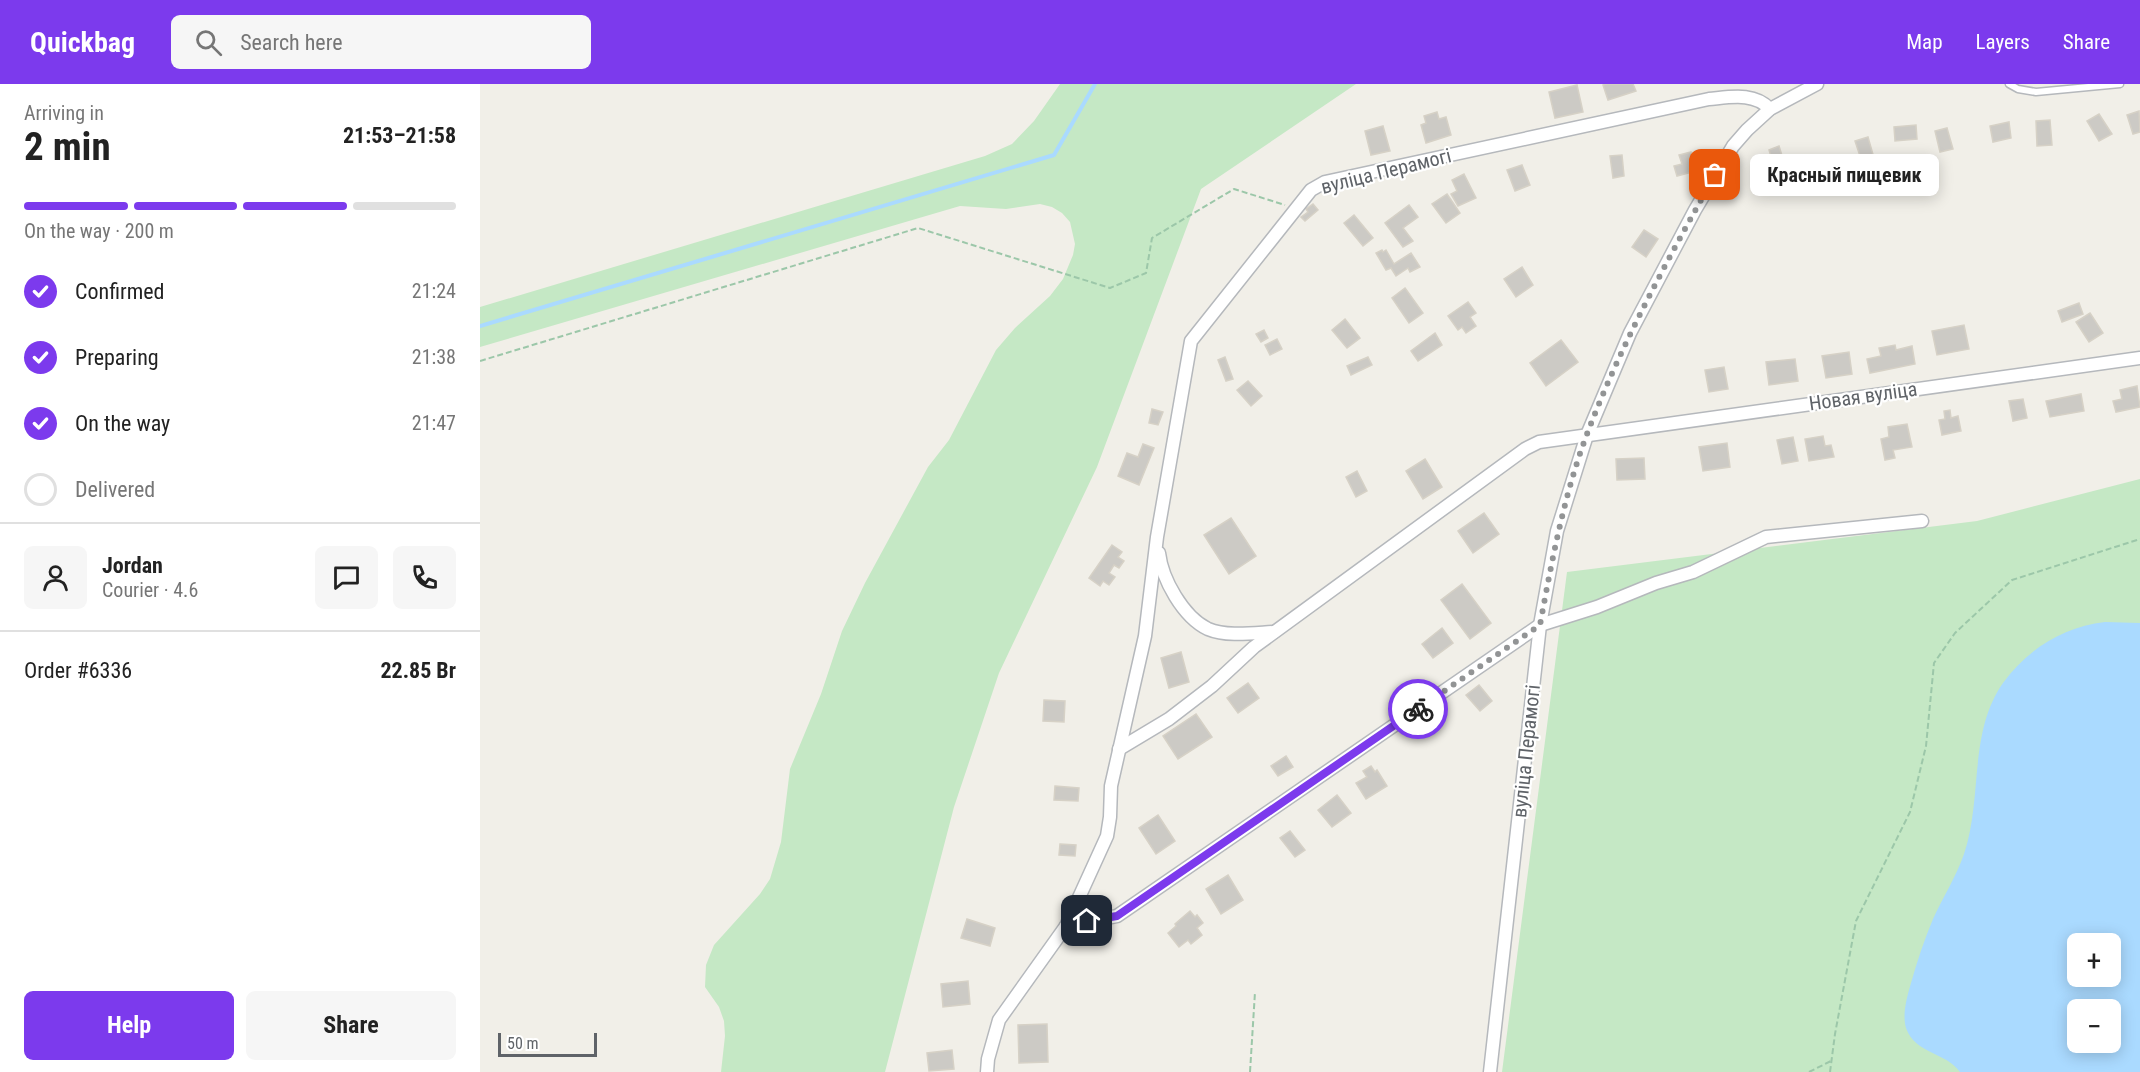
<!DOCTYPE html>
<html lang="en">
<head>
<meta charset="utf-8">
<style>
	body { margin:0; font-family:"Roboto Condensed",sans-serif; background:#f6f6f6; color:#222; height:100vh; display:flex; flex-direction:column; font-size:22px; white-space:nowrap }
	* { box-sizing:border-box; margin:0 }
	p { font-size:20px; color:#767676 }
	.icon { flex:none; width:33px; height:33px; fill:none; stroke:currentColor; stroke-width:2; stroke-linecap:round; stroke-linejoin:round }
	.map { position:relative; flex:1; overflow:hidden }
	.side { display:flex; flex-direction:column; background:#fff; width:480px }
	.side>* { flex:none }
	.fabs { position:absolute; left:1587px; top:849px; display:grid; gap:12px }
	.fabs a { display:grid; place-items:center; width:54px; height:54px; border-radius:9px; background:#fff; box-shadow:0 3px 15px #0003; font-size:30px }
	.scale { position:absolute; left:18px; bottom:15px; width:99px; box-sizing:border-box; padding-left:6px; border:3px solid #5f6368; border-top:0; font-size:16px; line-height:21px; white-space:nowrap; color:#5f6368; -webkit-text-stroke:4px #fff; paint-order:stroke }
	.pin { position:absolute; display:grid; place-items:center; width:51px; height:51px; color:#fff; margin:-26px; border-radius:12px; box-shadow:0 3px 9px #0006 }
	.courier { position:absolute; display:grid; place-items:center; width:60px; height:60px; margin:-30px; border:4px solid #7c3aed; border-radius:50%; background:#fff; color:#222; box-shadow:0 2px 8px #0007 }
	.bubble { position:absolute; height:42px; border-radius:9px; background:#fff; box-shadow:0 3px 15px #0003; font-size:20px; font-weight:700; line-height:42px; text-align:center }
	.headline em { font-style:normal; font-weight:700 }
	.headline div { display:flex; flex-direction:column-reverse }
	.headline { display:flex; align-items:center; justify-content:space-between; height:102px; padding:0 24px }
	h1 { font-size:39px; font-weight:700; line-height:45px }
	.bar { display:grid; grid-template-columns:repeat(4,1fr); gap:9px 6px; align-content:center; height:72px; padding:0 24px }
	.bar i { height:8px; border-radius:4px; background:#e0e0e0 }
	.bar .selected { background:#7c3aed }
	.bar p { grid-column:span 4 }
	.line { display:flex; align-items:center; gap:15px; padding:0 24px; border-top:2px solid #e0e0e0 }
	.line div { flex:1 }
	.round { display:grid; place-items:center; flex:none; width:63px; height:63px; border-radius:9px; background:#f6f6f6 }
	ol { padding:0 24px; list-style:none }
	li { display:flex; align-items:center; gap:18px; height:66px }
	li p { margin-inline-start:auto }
	li .icon { padding:6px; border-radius:50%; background:#7c3aed; color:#fff; stroke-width:4 }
	li:last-child { color:#767676 }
	li i { width:33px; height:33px; border:3px solid #e0e0e0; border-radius:50% }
	.primary-button { display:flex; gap:12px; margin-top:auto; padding:12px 24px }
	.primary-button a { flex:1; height:69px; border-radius:9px; background:#7c3aed; color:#fff; font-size:24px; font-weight:700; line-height:69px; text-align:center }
	.primary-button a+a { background:#f6f6f6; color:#222 }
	header { display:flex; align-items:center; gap:36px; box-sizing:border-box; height:84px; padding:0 30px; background:#7c3aed; color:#fff }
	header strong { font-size:28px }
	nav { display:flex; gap:33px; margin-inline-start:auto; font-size:21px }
	.search { width:420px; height:54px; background:#f6f6f6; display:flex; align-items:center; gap:15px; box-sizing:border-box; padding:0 21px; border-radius:9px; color:#767676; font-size:22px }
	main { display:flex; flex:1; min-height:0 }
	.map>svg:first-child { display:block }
	.green { fill:#c5e8c5; fill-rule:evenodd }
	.water { fill:#aadaff; fill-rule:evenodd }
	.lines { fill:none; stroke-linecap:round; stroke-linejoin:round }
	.stream { stroke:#aadaff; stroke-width:4 }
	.building { fill:#cccac5; stroke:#d6d1c6; stroke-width:1.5 }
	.lane-casing { stroke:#b5b8bc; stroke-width:9 }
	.street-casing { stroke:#b5b8bc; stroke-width:15 }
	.path { stroke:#9cc7a9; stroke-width:2; stroke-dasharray:6 3; stroke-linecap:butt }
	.lane { stroke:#fff; stroke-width:6 }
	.street { stroke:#fff; stroke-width:12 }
	.done { stroke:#929495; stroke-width:6; stroke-dasharray:0 10.8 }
	.route { stroke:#7c3aed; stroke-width:8 }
	.labels { text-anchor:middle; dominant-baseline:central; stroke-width:4.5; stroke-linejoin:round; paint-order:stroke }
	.street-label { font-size:20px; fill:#5f6368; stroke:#fff }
</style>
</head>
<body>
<header>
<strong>Quickbag</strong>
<div class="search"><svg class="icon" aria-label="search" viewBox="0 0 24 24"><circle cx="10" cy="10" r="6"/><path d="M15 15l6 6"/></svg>Search here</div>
<nav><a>Map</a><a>Layers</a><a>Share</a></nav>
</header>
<main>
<section class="side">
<div class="headline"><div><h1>2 min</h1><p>Arriving in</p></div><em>21:53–21:58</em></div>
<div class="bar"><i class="selected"></i><i class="selected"></i><i class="selected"></i><i></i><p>On the way · 200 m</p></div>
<ol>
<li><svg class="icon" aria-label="check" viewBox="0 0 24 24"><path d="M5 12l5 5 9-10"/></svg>Confirmed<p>21:24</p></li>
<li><svg class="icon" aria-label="check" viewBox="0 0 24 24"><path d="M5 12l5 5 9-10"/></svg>Preparing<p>21:38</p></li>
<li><svg class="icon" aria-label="check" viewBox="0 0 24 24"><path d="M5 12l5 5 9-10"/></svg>On the way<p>21:47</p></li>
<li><i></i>Delivered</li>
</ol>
<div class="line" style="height:108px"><a class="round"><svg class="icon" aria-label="person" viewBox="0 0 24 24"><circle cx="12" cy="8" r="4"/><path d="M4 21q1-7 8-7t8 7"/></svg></a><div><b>Jordan</b><p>Courier · 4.6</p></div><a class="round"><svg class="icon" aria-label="chat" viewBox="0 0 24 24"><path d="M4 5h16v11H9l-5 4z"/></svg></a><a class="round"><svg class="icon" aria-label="phone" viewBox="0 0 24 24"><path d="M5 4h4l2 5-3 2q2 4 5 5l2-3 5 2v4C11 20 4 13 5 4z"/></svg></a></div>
<div class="line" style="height:78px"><div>Order #6336</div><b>22.85 Br</b></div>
<div class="primary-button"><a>Help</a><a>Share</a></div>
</section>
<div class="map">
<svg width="1660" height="988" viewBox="0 0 1660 988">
	<rect width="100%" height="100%" fill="#f1efe8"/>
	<g class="green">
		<polygon points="580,0 876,0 721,105 617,383 519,589 474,723 405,988 241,988 245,952 244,937 239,923 225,903 226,881 234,861 280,810 290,795 301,758 310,685 341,610 362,547 385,499 448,383 469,356 516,266 535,244 570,212 583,195 593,171 595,160 590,138 582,129 572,123 560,120 526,125 480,122 0,263 0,223 505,72 532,60 554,37"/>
		<path d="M1660 395V988H1022L1087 488 1497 437ZM1598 860H1630V892H1598ZM1598 926H1630V958H1598Z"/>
	</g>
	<path class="water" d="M1625 538 1660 539V988H1480C1466 968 1435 970 1426 944 1422 930 1427 913 1431 899 1437 878 1444 856 1453 835 1463 813 1476 793 1484 770 1503 714 1488 649 1523 599 1548 565 1583 543 1625 538ZM1598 860H1630V892H1598ZM1598 926H1630V958H1598Z"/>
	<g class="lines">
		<polyline class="stream" points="0,242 574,71 615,0"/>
	</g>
	<g class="building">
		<polygon points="1127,0 1153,0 1156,7 1128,16 1123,1"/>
		<polygon points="1097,1 1103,28 1075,34 1069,8"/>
		<polygon points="1659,27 1660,48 1653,50 1647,31"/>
		<polygon points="957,28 959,35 966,33 971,51 946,59 941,41 946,39 944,32"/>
		<polygon points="1619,30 1632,50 1619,57 1607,37"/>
		<polygon points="1570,36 1572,61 1557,62 1556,37"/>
		<polygon points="1529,38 1531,54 1513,58 1510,42"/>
		<polygon points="1436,41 1437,55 1415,57 1414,43"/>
		<polygon points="903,42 910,67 891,71 885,47"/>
		<polygon points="1467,44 1473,65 1460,68 1455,47"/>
		<polygon points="1388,53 1394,74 1382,78 1375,57"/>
		<polygon points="1299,62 1305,81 1295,85 1289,66"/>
		<polygon points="1211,68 1216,87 1197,92 1194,82 1202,80 1199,71"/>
		<polygon points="1142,71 1144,92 1133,94 1130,72"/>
		<polygon points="1042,81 1050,101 1035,107 1027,86"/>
		<polygon points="984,90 996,114 978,122 971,110 977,107 972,96"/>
		<polygon points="967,110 980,129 966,139 952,120"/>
		<polygon points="833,120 838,126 825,137 821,133 828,128 826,125"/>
		<polygon points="929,121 938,133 923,144 933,157 923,163 905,139"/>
		<polygon points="874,131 893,154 883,162 864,139"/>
		<polygon points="1164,146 1178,155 1166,173 1152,163"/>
		<polygon points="902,166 903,168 906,166 914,180 931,169 940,183 930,188 928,184 916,192 911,184 906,186 896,169"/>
		<polygon points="1042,183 1053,201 1036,213 1024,195"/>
		<polygon points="925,204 943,229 929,239 912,214"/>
		<polygon points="988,218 996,229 990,233 996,242 986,249 982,243 978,246 968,232"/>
		<polygon points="1599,219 1603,230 1582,238 1578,227"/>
		<polygon points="1610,229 1623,249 1609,258 1596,238"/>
		<polygon points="865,235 880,254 867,264 852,246"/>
		<polygon points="1484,241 1489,265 1457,271 1452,247"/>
		<polygon points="784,246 788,254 781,258 776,250"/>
		<polygon points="955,249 962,261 938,277 931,267"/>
		<polygon points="797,255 802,265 790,271 785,261"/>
		<polygon points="1081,256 1098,278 1066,302 1050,279"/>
		<polygon points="1415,261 1416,266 1432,262 1435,280 1390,289 1387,275 1401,272 1399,264"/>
		<polygon points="1369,268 1372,290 1346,294 1342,272"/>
		<polygon points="745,273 753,295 746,297 738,276"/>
		<polygon points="888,273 892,281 871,291 867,282"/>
		<polygon points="1315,275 1318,297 1289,301 1286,278"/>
		<polygon points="1244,283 1248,305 1229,308 1225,286"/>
		<polygon points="768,297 782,312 771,322 757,306"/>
		<polygon points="1657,302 1660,323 1636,328 1633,317 1642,315 1640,306"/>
		<polygon points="1601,310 1604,327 1570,333 1566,317"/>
		<polygon points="1543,315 1547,334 1533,337 1529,317"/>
		<polygon points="672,325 683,328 678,341 669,339"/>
		<polygon points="1470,326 1471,334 1478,332 1481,347 1462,351 1459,336 1465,335 1464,327"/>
		<polygon points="1427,340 1432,363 1413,366 1415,374 1405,376 1401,355 1409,353 1408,343"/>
		<polygon points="1343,352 1345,362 1351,361 1354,373 1329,377 1325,355"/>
		<polygon points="1313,353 1318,377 1302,380 1297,356"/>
		<polygon points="1247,359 1250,383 1223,387 1219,363"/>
		<polygon points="663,360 674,364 659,401 638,392 647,369 658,373"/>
		<polygon points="1164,374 1165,395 1137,396 1136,375"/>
		<polygon points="945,375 962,403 943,415 926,387"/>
		<polygon points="877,387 887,407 876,413 866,393"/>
		<polygon points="1004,429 1019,450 993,469 978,447"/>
		<polygon points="751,434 776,472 749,490 724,451"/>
		<polygon points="632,461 642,468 638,473 644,477 639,484 634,481 629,489 635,493 629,501 623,497 620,502 609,494"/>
		<polygon points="982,500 1011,539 990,555 961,516"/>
		<polygon points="962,544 973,559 953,574 942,560"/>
		<polygon points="701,568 709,598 689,604 681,574"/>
		<polygon points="768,599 779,614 758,629 747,614"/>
		<polygon points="999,601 1012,617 1000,627 986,611"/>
		<polygon points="564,616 585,617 584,638 563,637"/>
		<polygon points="716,630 732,653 698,675 683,652"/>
		<polygon points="806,672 813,683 798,692 791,682"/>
		<polygon points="891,682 895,688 897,686 907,702 886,715 876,699 887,693 883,687"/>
		<polygon points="575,702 599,704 598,717 574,716"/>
		<polygon points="857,711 871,729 852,743 838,726"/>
		<polygon points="678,731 695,757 676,770 659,744"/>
		<polygon points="810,747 825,766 815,773 800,754"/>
		<polygon points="580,760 596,761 595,772 579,771"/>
		<polygon points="748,791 763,816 741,830 726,805"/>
		<polygon points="710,827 715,833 717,831 723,839 717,844 722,851 711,860 708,856 699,863 688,849 696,842 695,840"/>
		<polygon points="487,835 515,844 510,862 481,854"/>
		<polygon points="488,897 490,920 463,923 461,900"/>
		<polygon points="567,940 568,978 539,979 538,941"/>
		<polygon points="472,966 474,985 449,987 447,969"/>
	</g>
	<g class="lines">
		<defs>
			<polyline id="lane" points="1529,0 1538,5 1556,8 1640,0"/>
			<g id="street">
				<path d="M679 469C682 495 703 533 728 545 747 553 774 549 794 548"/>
				<polyline points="639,665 689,635 732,602 774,563 1045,365 1059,358 1660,274"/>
				<path d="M586 842 627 752 630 733 631 702 665 552 677 453 711 257 831 106 845 98 1229 15C1251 13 1274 8 1290 25"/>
				<polyline points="507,988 508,975 519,936 586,842 637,832 1060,541 1117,523 1176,499 1213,488 1286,453 1442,437"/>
				<polyline points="1010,988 1060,541 1077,447 1107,351 1150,249 1215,126 1253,62 1267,46 1290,25 1337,0"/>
			</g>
		</defs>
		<use href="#lane" class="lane-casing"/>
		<use href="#street" class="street-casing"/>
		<g class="path">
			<polyline points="0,277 438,144 630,204 666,189 672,154 754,105 805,121"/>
			<polyline points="770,988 775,908"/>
			<polyline points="1329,988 1351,977"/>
			<polyline points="1350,988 1355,950 1376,837 1430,728 1446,662 1454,579 1475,549 1532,496 1660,455"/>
		</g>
		<use href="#lane" class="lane"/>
		<use href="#street" class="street"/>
	</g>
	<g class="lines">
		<path class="done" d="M938 625 1060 541C1072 476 1084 411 1107 350 1141 260 1188 175 1235 91"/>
		<polyline class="route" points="607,837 637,832 938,625"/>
	</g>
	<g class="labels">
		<g class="street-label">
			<text transform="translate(906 87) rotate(-14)">вуліца Перамогі</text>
			<text transform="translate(1383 312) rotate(-8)">Новая вуліца</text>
			<text transform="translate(1046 667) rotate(-84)">вуліца Перамогі</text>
		</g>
	</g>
</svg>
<div class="fabs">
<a>+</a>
<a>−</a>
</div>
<div class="scale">50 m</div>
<div class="pin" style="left:1235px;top:91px;background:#ea580c"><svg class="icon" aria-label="bag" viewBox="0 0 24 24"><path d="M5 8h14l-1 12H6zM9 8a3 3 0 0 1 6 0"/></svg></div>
<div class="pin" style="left:607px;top:837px;background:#1f2937"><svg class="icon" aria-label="home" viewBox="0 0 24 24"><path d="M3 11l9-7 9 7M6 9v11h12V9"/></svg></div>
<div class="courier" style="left:938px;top:625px"><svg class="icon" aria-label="bike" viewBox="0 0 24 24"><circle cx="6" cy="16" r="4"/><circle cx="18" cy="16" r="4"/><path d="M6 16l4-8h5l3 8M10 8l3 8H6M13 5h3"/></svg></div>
<div class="bubble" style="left:1270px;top:70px;width:189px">Красный пищевик</div>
</div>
</main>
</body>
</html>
